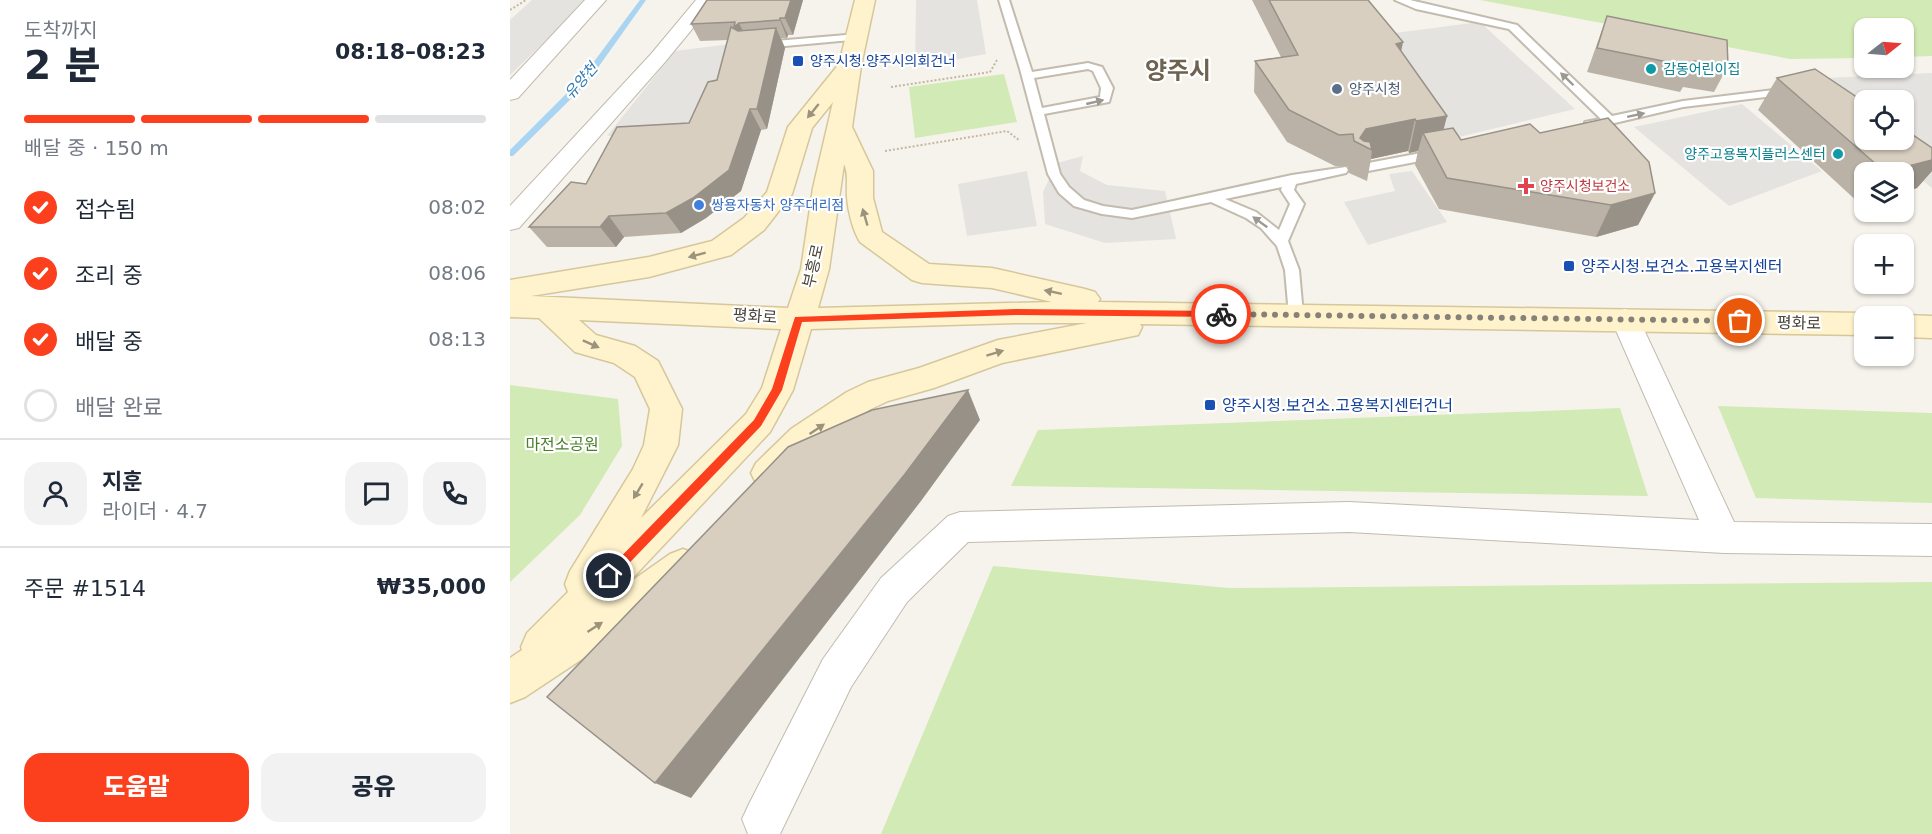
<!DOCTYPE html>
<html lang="ko">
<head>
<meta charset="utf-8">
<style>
	body { margin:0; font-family:"DejaVu Sans","Noto Sans KR",sans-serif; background:#f2f2f3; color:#1f2937; height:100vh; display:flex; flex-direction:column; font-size:22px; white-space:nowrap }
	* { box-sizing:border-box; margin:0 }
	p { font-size:20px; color:#747a83 }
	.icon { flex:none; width:33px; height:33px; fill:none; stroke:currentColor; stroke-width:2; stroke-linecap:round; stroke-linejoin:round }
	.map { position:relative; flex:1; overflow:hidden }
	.sheet { display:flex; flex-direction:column; background:#fff; width:510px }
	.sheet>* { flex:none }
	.needle { width:39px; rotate:73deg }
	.controls { position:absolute; left:1344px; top:18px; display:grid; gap:12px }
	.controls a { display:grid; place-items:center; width:60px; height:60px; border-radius:12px; background:#fff; box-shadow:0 2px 4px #0004; font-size:30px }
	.pin { position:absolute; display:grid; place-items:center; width:51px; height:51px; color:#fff; margin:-26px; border:3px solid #fff; border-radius:50%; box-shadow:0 2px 6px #0007 }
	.courier { position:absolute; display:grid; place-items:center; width:60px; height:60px; margin:-30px; border:4px solid #fc3f1d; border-radius:50%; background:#fff; color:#222; box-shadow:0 2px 8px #0007 }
	.head em { font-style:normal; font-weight:800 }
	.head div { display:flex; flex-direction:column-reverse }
	.head { display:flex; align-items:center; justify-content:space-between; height:102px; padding:0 24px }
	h1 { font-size:39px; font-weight:800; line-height:45px }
	.bar { display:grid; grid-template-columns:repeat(4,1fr); gap:9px 6px; align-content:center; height:72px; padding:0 24px }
	.bar i { height:8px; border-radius:4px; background:#e0e1e3 }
	.bar .active { background:#fc3f1d }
	.bar p { grid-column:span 4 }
	.line { display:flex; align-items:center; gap:15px; padding:0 24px; border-top:2px solid #e0e1e3 }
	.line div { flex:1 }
	.round { display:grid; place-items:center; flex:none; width:63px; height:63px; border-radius:18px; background:#f2f2f3 }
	ol { padding:0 24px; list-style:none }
	li { display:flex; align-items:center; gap:18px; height:66px }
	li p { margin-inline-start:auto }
	li .icon { padding:6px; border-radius:50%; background:#fc3f1d; color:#fff; stroke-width:4 }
	li:last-child { color:#747a83 }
	li i { width:33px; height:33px; border:3px solid #e0e1e3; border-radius:50% }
	.primary-button { display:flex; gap:12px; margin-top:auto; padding:12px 24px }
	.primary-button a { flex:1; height:69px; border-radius:18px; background:#fc3f1d; color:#fff; font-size:24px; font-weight:800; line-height:69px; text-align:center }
	.primary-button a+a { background:#f2f2f3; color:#1f2937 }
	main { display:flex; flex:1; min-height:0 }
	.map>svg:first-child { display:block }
	.green { fill:#d2eab5 }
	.parking { fill:#e5e3e0 }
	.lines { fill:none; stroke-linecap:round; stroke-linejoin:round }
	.stream { fill:#a9d4f2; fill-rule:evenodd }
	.lane-casing { stroke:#c2bbae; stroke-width:4 }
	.street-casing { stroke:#c2bbae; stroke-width:2 }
	.secondary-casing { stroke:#d6c79b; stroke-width:3 }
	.path { stroke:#c4b79f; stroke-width:2; stroke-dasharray:2 2; stroke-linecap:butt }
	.lane { fill:#fff; fill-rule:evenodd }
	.street { fill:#fff; fill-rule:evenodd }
	.secondary { fill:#fff3cd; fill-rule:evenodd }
	.wall { fill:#bab2a6 }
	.shaded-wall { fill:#979187 }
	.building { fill:#d8cfc1; stroke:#979187; stroke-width:1.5 }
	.oneway { fill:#9c9892 }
	.oneway2 { fill:#9c937c }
	.route { fill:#fc3f1d }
	.done { stroke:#878178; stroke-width:6; stroke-dasharray:0 10.8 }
	.transit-dot { fill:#1a4fb4; stroke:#fff; stroke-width:2 }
	.culture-dot { fill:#0f9aa8; stroke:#fff; stroke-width:2 }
	.service-dot { fill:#5c6f8a; stroke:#fff; stroke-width:2 }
	.health-dot { fill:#e0444e; stroke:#fff; stroke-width:2 }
	.shop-dot { fill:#3f7fe0; stroke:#fff; stroke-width:2 }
	.labels { text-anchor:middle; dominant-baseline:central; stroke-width:4.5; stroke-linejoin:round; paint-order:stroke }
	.far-transit-label { font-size:14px; fill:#164399; stroke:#fff; text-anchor:start }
	.far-culture-label { font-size:14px; fill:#0d838f; stroke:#fff; text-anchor:start }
	.far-service-label { font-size:14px; fill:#4e5e75; stroke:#fff; text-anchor:start }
	.far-health-label { font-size:14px; fill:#be3a42; stroke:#fff; text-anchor:start }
	.far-shop-label { font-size:14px; fill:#366cbe; stroke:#fff; text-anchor:start }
	.far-water-label { font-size:15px; font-style:italic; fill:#2e7ab2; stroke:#fff }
	.street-label { font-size:16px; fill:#4b4439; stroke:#fff }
	.transit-label { font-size:16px; fill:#164399; stroke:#fff; text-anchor:start }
	.park-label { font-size:16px; fill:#4a7f2a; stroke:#fff }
	.far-town-label { font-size:24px; font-weight:bold; fill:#6e6250; stroke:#fff }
</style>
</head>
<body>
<main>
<section class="sheet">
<div class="head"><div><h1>2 분</h1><p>도착까지</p></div><em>08:18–08:23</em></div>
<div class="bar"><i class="active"></i><i class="active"></i><i class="active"></i><i></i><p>배달 중 · 150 m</p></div>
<ol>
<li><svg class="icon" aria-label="check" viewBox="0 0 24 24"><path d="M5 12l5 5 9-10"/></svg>접수됨<p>08:02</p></li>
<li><svg class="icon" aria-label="check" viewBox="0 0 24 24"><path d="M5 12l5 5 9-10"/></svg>조리 중<p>08:06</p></li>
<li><svg class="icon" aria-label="check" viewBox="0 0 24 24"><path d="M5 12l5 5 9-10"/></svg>배달 중<p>08:13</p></li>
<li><i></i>배달 완료</li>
</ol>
<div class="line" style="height:108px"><a class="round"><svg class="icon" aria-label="person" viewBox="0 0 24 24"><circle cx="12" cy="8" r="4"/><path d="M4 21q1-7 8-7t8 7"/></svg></a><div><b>지훈</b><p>라이더 · 4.7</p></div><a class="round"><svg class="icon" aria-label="chat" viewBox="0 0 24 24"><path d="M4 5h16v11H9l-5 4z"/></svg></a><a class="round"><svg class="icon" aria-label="phone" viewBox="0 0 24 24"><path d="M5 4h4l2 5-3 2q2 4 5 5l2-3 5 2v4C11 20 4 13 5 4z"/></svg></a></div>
<div class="line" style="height:78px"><div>주문 #1514</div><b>₩35,000</b></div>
<div class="primary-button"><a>도움말</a><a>공유</a></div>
</section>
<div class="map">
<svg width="1422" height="834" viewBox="0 0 1422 834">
	<rect width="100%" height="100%" fill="#f6f3ec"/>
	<g class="green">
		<polygon points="970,0 1422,0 1422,56 1394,57 1394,28 1354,28 1354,58 1280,59"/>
		<polygon points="494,74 507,122 405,138 399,87"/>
		<polygon points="0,385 108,399 112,446 70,515 0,582"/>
		<polygon points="1208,406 1422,413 1422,503 1246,498"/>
		<polygon points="1110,408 1138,496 501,486 528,430"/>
		<polygon points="483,566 719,588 1422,582 1422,834 371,834"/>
	</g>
	<g class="parking">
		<polygon points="22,0 78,0 0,75 0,20"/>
		<polygon points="406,0 467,0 476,54 405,67"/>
		<polygon points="970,22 1065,109 941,139 869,35"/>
		<polygon points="228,43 179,132 97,136 165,51"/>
		<polygon points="1422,73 1422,188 1363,140 1394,140 1394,100 1354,100 1354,133 1292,79"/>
		<polygon points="1232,104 1312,171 1219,206 1124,127"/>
		<polygon points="573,156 570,171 597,185 655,191 666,239 595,243 535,224 533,192 547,163"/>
		<polygon points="517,171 527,226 457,236 448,184"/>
		<polygon points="902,171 937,222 858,245 834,202 885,191 879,174"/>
	</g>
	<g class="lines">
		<polygon class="stream" points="130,0 136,0 77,83 3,156 0,156 0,150 71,79"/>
		<defs>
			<g id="lane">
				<path d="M489 0H499L522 72 578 63 592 67 603 88 599 102 534 114 550 174 559 187 574 200 593 206 622 210 782 175 836 167 838 170 836 173 786 184 784 190 794 204 778 241 789 270 793 315 791 319H781L779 315 775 270 767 246 751 228 736 218 701 202 622 218 592 214 564 206 549 193 538 174 510 69ZM578 69 583 71 591 88 590 97 532 108 524 78ZM772 187 771 190 780 204 769 230 746 212 715 199Z"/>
				<polygon points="885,0 900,0 1007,25 1102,116 1173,101 1281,88 1287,91 1281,94 1173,107 1079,129 1075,128 1075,122 1091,119 999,29 906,9"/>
				<polygon points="348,34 353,37 352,39 253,48 248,45 253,42"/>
				<polygon points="927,150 933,154 931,157 853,172 847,168 853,164"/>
			</g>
			<g id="street">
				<polygon points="75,0 96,0 8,98 0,100 0,80"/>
				<polygon points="186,0 206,0 155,62 9,228 0,230 0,206 141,54"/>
				<polygon points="1115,309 1125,312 1129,319 1224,522 1422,524 1422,556 1214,553 839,532 458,542 397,602 341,687 270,834 238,834 232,819 239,804 313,659 371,578 438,516 450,512 839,502 1189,520 1101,319 1105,312"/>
			</g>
			<g id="secondary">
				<path d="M345 0H365L351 66 342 127 363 171V198L372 232 419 264 482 268 575 289 585 292 590 299 588 302 1354 313 1365 316H1354V335L630 324 632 327 628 335 492 363 424 388 378 401 359 410 305 449 270 483 258 488 246 483 241 473 246 463 281 429 337 392 358 382 409 368 488 340 577 323H506L301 329 283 390 260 432 116 585 160 554 173 549 186 554 192 566 186 578 161 600 15 697 0 703V658L12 650 11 647 17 633 58 592 55 584 60 571 123 469 134 445 140 409 125 377 104 363 65 352 29 318 0 317V280L139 257 202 241 234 218 257 192 278 127 329 64ZM323 102 303 188 291 269 278 308 21 296 139 277 221 255 254 230 282 194 302 128ZM334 164C339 175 336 185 337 197 338 211 343 231 350 242L402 280 412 283 482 288 542 302 308 308 319 269ZM69 320 271 329 252 388 236 414 131 518 168 445 172 409 148 361 125 346 86 335Z"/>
				<polygon points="1394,315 1422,316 1422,338 1394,337 1394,316 1389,316"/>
			</g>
		</defs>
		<use href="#lane" class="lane-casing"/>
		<use href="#street" class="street-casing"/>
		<use href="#secondary" class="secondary-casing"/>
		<g class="path">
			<polyline points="0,10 16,0"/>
			<polyline points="381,87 480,72 487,60"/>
			<polyline points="375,151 497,131 509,140"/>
		</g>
		<use href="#lane" class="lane"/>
		<use href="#street" class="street"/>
		<use href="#secondary" class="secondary"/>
	</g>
	<g class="wall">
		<polygon points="293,0 283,35 278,35 277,38 271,38 275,48 257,129 251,130 231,191 196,218 171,233 114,237 106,247 37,247 19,227 76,184 179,123 207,80 218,40 190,41 181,24"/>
		<polygon points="742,0 858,0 891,52 937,116 933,129 951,140 1030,133 1145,193 1128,225 1086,237 929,209 905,165 908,151 899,153 898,151 861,159 857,181 839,173 838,166 825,166 777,142 744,92 745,61 771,57"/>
		<polygon points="1097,16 1218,66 1204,92 1173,87 1170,92 1077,72"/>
		<polygon points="1305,69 1354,102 1354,140 1394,140 1394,129 1422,148 1422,171 1407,188 1394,192 1394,172 1354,172 1354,203 1350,204 1248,110 1267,78"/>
	</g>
	<g class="shaded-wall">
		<polygon points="281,0 293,0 283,35 275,18"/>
		<polygon points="270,18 278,35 277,38 270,20"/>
		<polygon points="229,23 238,41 232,44 224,27"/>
		<polygon points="266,28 275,48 257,129 247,109"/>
		<polygon points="893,42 887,73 886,44"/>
		<polygon points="240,109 251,130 231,191 196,218 171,233 156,213"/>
		<polygon points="937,116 929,148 913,133 908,151 899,153 906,121"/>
		<polygon points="905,119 898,151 861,159 862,150 850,138 856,129"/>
		<polygon points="1422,160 1422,171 1407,188 1394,192 1394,172 1374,172"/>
		<polygon points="1145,193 1128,225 1086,237 1101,205"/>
		<polygon points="99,216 114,237 106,247 90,227"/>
		<polygon points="458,390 470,420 411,501 181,798 145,783"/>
	</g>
	<g class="building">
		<polygon points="197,0 281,0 275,18 270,18 270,20 229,23 224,27 225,22 181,24"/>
		<polygon points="759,0 858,0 893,42 886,44 937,116 906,121 905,119 856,129 850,138 854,141 860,142 862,150 844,141 843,134 829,135 779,110 745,61 788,55"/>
		<polygon points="1097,16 1217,40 1218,66 1184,61 1183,67 1087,48"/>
		<polygon points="221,27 228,31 266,28 247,109 240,109 219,170 183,198 156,213 99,216 90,227 19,227 61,182 76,184 107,127 179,123 198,82 207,80"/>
		<polygon points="1305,69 1354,102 1354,140 1394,140 1394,129 1422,148 1422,160 1375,172 1267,78"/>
		<polygon points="1098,118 1139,162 1145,193 1101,205 937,178 913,133 943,128 951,140 1020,124 1030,133"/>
		<polygon points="458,390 395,474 145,783 37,697 278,447 362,410"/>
	</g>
	<defs><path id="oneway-solid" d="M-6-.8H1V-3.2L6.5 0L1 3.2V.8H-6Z" transform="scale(1.5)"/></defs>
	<g class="oneway">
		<use href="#oneway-solid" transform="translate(1057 79) rotate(-136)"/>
		<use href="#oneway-solid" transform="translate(585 102) rotate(-13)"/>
		<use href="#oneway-solid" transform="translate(1126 115) rotate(-12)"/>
		<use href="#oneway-solid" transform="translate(750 222) rotate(-144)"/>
	</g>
	<g class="oneway2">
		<use href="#oneway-solid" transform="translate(303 111) rotate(129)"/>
		<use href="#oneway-solid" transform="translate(355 217) rotate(-106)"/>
		<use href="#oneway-solid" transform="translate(187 255) rotate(165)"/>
		<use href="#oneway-solid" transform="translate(543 292) rotate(-168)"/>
		<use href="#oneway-solid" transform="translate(81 344) rotate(24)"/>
		<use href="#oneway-solid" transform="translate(485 353) rotate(-17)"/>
		<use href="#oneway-solid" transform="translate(307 429) rotate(-34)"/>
		<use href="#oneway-solid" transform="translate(128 491) rotate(121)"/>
		<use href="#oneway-solid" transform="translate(85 627) rotate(-33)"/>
	</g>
	<polygon class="route" points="506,309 711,311 715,314 711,317 506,315 292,322 272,390 251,426 103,580 95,580 95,573 244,420 262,389 285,317"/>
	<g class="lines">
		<polyline class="done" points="711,314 1230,321"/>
	</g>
	<g class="transit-dot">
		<rect x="282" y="55" width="12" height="12" rx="3"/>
		<rect x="1053" y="260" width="12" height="12" rx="3"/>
		<rect x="694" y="399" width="12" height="12" rx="3"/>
	</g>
	<g class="culture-dot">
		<circle cx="1141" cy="69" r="6"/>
		<circle cx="1328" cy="154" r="6"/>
	</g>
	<circle class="service-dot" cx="827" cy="89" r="6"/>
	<path class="health-dot" d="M1013 177h6v6h6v6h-6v6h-6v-6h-6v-6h6z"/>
	<circle class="shop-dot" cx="189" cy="205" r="6"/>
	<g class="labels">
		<g class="far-transit-label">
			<text x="300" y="61">양주시청.양주시의회건너</text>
		</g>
		<g class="far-culture-label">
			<text x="1153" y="69">감동어린이집</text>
			<text x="1316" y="154" text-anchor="end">양주고용복지플러스센터</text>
		</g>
		<g class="far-service-label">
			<text x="839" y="89">양주시청</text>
		</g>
		<g class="far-health-label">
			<text x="1030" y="186">양주시청보건소</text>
		</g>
		<g class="far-shop-label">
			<text x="201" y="205">쌍용자동차 양주대리점</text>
		</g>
		<g class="far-water-label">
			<text transform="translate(71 81) rotate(-49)">유양천</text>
		</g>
		<g class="street-label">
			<text transform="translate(303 266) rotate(-77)">부흥로</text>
			<text transform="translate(245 316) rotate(4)">평화로</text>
			<text transform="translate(1289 323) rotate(1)">평화로</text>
		</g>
		<g class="transit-label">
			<text x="1071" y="266">양주시청.보건소.고용복지센터</text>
			<text x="712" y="405">양주시청.보건소.고용복지센터건너</text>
		</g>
		<g class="park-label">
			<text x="52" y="444">마전소공원</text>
		</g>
		<g class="far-town-label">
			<text x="668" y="71">양주시</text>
		</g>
	</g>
</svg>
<div class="controls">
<a><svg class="needle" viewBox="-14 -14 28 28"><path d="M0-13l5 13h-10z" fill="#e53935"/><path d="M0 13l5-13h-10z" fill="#747a83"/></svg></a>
<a><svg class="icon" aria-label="locate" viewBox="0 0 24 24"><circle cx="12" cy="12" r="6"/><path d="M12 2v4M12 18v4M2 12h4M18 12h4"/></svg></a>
<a><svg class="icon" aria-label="layers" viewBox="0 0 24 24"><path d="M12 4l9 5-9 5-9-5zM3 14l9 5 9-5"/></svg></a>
<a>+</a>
<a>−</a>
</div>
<div class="pin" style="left:1230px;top:321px;background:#ea580c"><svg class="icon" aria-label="bag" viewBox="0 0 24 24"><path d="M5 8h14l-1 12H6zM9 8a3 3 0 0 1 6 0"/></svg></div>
<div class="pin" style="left:99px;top:576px;background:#1f2937"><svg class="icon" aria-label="home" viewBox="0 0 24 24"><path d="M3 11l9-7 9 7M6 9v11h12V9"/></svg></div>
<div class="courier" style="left:711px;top:314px"><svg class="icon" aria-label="bike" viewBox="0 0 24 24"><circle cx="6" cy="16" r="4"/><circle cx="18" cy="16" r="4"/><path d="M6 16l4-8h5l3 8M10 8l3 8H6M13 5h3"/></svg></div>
</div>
</main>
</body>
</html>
